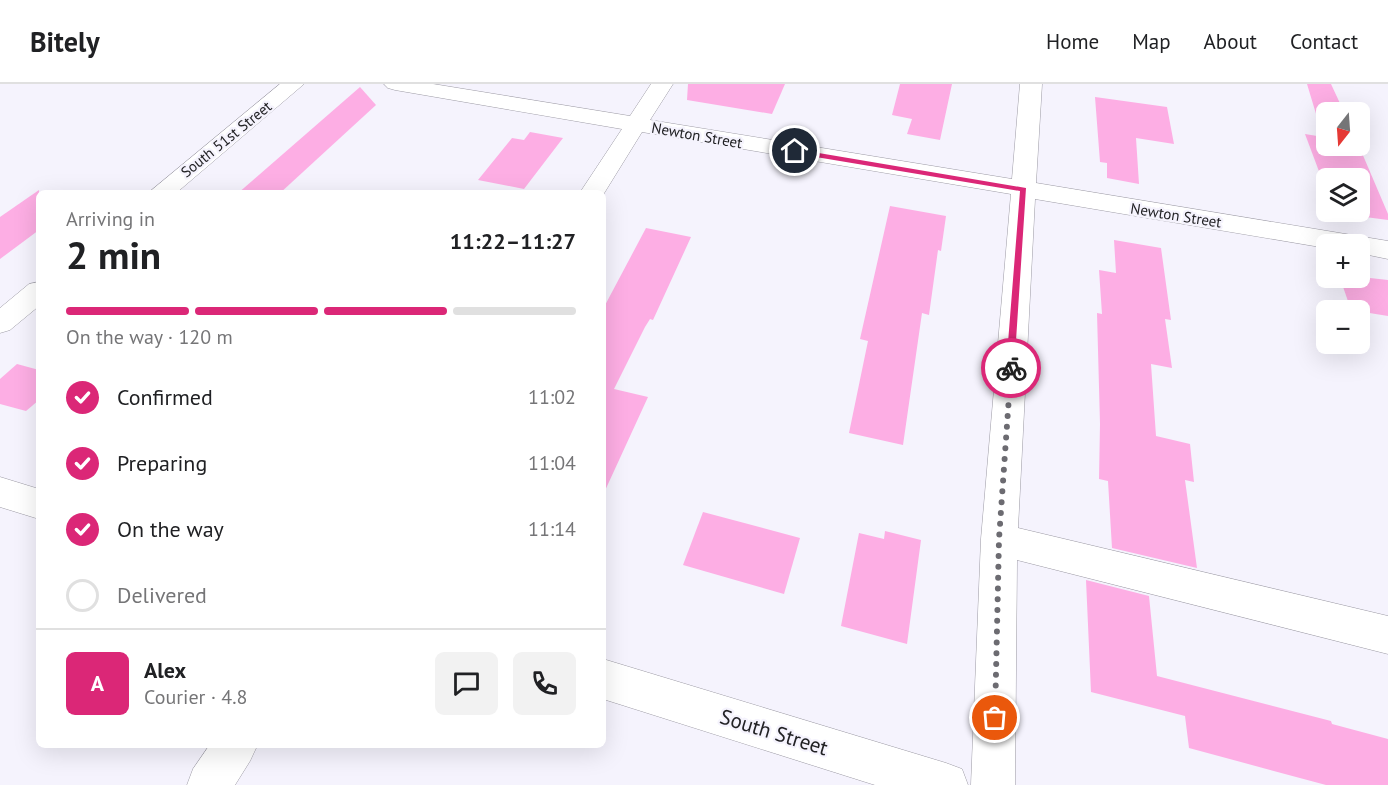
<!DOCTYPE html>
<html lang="en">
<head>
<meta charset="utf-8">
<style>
	body { margin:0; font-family:"PT Sans",sans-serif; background:#f2f2f2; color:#202124; height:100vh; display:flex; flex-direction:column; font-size:22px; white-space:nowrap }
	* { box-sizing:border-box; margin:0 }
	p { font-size:20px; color:#757577 }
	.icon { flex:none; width:33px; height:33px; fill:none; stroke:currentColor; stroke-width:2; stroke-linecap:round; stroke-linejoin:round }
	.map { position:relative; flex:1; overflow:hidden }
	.panel { position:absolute; left:36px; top:106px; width:570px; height:558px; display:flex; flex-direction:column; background:#fff; border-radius:9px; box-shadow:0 6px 24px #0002 }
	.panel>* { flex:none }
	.needle { width:39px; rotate:197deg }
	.fabs { position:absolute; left:1316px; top:18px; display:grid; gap:12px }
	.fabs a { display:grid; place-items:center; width:54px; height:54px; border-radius:9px; background:#fff; box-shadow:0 6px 24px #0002; font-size:30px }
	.pin { position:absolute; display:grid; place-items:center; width:51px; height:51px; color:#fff; margin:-26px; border:3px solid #fff; border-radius:50%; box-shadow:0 2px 6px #0007 }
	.courier { position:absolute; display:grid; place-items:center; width:60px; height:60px; margin:-30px; border:4px solid #db2777; border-radius:50%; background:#fff; color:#222; box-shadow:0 2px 8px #0007 }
	.summary em { font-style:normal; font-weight:700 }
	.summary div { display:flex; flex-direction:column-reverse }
	.summary { display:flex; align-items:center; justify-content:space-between; height:102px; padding:0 30px }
	h1 { font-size:39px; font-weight:700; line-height:45px }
	.bar { display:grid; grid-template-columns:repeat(4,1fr); gap:9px 6px; align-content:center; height:72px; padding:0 30px }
	.bar i { height:8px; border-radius:4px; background:#e0e0e0 }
	.bar .current { background:#db2777 }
	.bar p { grid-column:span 4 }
	.line { display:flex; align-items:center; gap:15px; padding:0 30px; border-top:2px solid #e0e0e0 }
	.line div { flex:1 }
	.round { display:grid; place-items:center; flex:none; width:63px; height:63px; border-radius:9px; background:#f2f2f2 }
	ol { padding:0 30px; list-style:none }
	li { display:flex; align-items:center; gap:18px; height:66px }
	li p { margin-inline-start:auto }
	li .icon { padding:6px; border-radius:50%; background:#db2777; color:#fff; stroke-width:4 }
	li:last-child { color:#757577 }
	li i { width:33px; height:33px; border:3px solid #e0e0e0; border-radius:50% }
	header { display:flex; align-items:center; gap:36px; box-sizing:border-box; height:84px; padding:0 30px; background:#fff; border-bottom:2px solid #e0e0e0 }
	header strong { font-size:28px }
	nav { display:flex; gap:33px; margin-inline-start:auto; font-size:21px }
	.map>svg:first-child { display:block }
	.building { fill:#fdaee4 }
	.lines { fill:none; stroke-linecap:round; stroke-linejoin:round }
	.minor-casing { stroke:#9c9aa4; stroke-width:1 }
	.major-casing { stroke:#9c9aa4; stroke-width:1 }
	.minor { fill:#fff; fill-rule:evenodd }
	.major { fill:#fff; fill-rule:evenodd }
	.route { fill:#db2777 }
	.done { stroke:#6c6b71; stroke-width:6; stroke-dasharray:0 10.8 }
	.labels { text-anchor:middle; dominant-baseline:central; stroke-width:4.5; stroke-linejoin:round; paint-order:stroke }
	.far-street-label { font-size:15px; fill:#222225; stroke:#f5f3fd }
	.near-street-label { font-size:21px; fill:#222225; stroke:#f5f3fd }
</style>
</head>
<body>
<header>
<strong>Bitely</strong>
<nav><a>Home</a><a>Map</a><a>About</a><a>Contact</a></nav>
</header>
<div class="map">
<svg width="1388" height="701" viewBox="0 0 1388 701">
	<rect width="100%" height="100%" fill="#f5f3fd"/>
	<g class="building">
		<polygon points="688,0 785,0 772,30 687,16"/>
		<polygon points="900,0 952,0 940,56 907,50 912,35 892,31"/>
		<polygon points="1307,0 1331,0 1344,28 1326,28 1326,62 1359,62 1388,130 1388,136 1350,131 1349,128 1359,128 1359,94 1326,94 1326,106 1305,50 1323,53"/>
		<polygon points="360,3 376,21 279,110 237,110"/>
		<polygon points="1095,13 1167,23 1174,60 1136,54 1139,100 1107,94 1107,79 1100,78"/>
		<polygon points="530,48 563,54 524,105 478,96 512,54 524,56"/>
		<polygon points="39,106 39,146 0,175 0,133"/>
		<polygon points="890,122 946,132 941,167 938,166 929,231 922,229 903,361 849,349 868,257 860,255"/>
		<polygon points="646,144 691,153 653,236 650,235 645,243 614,305 648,313 603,411 603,225"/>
		<polygon points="1114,156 1161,164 1171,236 1165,235 1172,284 1151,280 1156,352 1190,360 1194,398 1185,396 1197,484 1112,464 1108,397 1099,395 1100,340 1097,229 1102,230 1099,186 1116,189"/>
		<polygon points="1340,194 1370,194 1388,196 1388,232 1351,226"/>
		<polygon points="17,280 39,286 39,316 26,327 0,320 0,295"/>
		<polygon points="703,428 800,454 784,510 683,481"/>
		<polygon points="885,447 921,456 907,560 841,542 859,449 884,455"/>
		<polygon points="1086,496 1149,512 1157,592 1331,637 1332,640 1388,655 1388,701 1326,701 1189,664 1185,632 1091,608"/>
	</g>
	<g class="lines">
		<defs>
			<g id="minor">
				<polygon points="280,0 304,0 175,110 147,110"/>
				<polygon points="384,0 433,0 630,32 651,0 673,0 650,36 1012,95 1020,0 1042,0 1036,99 1388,157 1388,175 1359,169 1359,160 1326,160 1326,164 1035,115 1018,444 1388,532 1388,570 1017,476 1015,701 971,701 981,455 1011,110 642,48 603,111 579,110 622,45 395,6 388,4"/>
				<polygon points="39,198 39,222 10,246 0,249 0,224 29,200"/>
				<polygon points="209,662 257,662 250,677 235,701 187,701 193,685"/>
			</g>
			<g id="major">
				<polygon points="0,393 39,405 39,435 0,423"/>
				<polygon points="603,575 946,679 962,685 968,701 875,701 603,615"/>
			</g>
		</defs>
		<use href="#minor" class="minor-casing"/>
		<use href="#major" class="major-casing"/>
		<use href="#minor" class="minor"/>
		<use href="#major" class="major"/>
	</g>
	<polygon class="route" points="795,65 1026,104 1014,287 1008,287 1006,284 1020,107 792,69"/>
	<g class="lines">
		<polyline class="done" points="995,634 999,455 1011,284"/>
	</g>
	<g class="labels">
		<g class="far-street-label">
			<text transform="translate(697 51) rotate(10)">Newton Street</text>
			<text transform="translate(226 55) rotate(-39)">South 51st Street</text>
			<text transform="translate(1176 131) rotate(9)">Newton Street</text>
		</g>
		<g class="near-street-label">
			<text transform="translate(774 648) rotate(17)">South Street</text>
		</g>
	</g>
</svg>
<div class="fabs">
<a><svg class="needle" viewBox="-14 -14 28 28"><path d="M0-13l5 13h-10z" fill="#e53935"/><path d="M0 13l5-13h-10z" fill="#757577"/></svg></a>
<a><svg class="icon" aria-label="layers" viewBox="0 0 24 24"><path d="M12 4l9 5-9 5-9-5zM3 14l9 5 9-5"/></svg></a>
<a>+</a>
<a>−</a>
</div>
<div class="pin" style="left:995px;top:634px;background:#ea580c"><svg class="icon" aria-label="bag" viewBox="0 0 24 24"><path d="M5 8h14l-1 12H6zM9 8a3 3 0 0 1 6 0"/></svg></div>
<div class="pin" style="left:795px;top:67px;background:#1f2937"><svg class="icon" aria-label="home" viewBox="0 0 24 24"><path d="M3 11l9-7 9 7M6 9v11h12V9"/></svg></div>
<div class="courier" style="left:1011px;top:284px"><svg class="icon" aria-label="bike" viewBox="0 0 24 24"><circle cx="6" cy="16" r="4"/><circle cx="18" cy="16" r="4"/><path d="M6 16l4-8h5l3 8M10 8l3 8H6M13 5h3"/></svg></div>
<section class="panel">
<div class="summary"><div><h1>2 min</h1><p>Arriving in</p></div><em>11:22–11:27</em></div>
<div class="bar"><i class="current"></i><i class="current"></i><i class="current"></i><i></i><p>On the way · 120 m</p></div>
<ol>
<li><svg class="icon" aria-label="check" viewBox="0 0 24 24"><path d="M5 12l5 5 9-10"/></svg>Confirmed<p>11:02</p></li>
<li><svg class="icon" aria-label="check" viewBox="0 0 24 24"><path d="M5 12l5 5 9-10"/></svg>Preparing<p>11:04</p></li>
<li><svg class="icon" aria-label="check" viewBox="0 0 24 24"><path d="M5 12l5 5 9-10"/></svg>On the way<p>11:14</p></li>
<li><i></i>Delivered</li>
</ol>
<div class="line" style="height:108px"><b class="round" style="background:#db2777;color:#fff">A</b><div><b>Alex</b><p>Courier · 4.8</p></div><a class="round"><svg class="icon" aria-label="chat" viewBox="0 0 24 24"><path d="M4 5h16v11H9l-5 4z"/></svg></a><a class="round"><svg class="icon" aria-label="phone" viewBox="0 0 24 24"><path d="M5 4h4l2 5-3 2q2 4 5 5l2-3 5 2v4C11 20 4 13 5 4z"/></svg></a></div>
</section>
</div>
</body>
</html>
